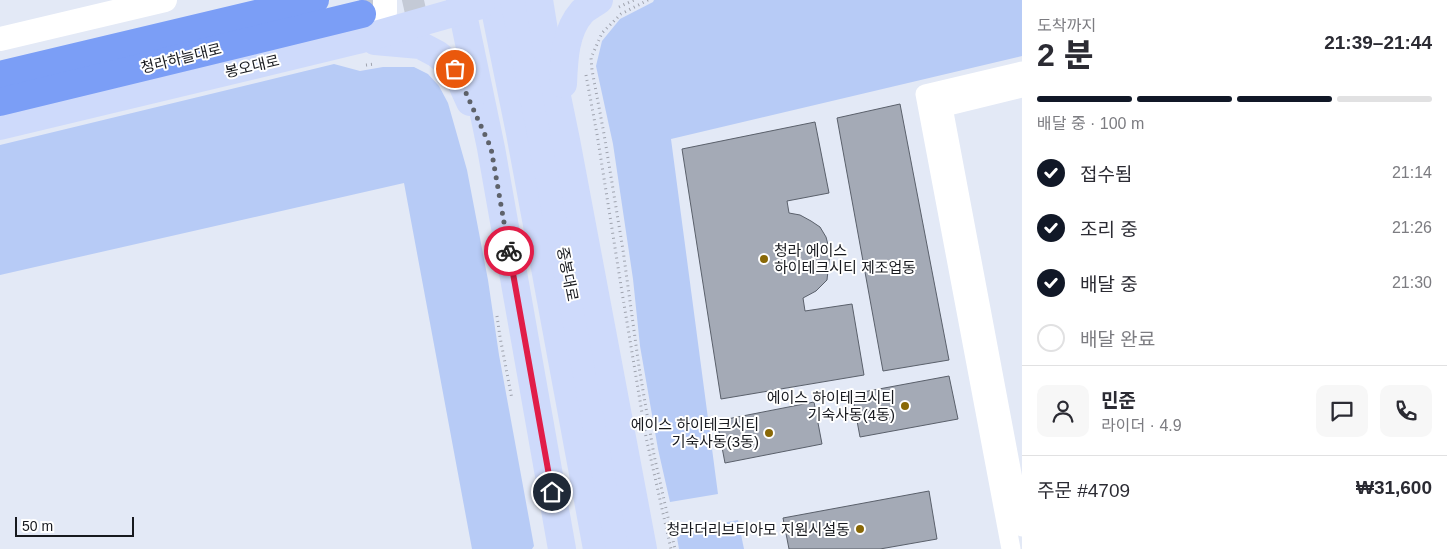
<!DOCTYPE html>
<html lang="ko">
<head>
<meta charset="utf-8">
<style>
	body { margin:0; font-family:Arial,"Noto Sans KR",sans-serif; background:#f7f7f7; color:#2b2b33; height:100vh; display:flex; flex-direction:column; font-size:19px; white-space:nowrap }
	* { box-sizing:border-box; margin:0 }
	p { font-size:16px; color:#7c7c81 }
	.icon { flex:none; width:28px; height:28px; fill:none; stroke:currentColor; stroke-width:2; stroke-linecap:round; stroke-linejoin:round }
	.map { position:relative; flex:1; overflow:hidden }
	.panel { display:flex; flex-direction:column; background:#fff; width:425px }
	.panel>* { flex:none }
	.scale { position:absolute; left:15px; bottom:12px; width:119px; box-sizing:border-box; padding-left:5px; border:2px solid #17191e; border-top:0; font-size:14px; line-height:18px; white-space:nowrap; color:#17191e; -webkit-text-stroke:4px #fff; paint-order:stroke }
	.pin { position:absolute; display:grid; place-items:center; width:42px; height:42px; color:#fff; margin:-21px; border:2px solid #fff; border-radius:50%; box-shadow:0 1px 5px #0007 }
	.courier { position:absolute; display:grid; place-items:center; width:50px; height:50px; margin:-25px; border:4px solid #e11d48; border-radius:50%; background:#fff; color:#222; box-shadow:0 1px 6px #0007 }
	.overview em { font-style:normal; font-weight:800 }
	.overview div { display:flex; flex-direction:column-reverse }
	.overview { display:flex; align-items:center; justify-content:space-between; height:85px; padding:0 15px }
	h1 { font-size:32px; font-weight:800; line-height:38px }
	.bar { display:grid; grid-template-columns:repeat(4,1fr); gap:8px 5px; align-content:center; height:60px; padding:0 15px }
	.bar i { height:6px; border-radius:4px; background:#e1e1e2 }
	.bar .selected { background:#111827 }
	.bar p { grid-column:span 4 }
	.line { display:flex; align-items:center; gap:12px; padding:0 15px; border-top:1px solid #e1e1e2 }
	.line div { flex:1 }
	.round { display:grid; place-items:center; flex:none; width:52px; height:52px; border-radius:10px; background:#f7f7f7 }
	ol { padding:0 15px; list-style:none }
	li { display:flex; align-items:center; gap:15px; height:55px }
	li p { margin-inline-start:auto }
	li .icon { padding:5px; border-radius:50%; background:#111827; color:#fff; stroke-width:4 }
	li:last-child { color:#7c7c81 }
	li i { width:28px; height:28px; border:2px solid #e1e1e2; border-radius:50% }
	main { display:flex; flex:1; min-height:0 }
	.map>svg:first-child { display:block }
	.green { fill:#b7cbf6 }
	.building { fill:#a4aab6; stroke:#5a606b }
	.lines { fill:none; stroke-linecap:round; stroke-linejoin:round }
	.trunk-tunnel { stroke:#c4cad6; stroke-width:28; stroke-dasharray:28 14; stroke-linecap:butt }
	.path { stroke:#9fa3ae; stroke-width:3; stroke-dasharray:1 4; stroke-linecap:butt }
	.minor { stroke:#fff; stroke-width:19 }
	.tertiary { stroke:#fff; stroke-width:24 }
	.secondary { stroke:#cedafb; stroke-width:28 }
	.trunk { stroke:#7b9ef6; stroke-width:28 }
	.done { stroke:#5e626a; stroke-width:5; stroke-dasharray:0 9 }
	.route { stroke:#e11d48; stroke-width:6 }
	.poi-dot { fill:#896806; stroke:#fff; stroke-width:2 }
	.labels { text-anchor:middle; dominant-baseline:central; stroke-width:4; stroke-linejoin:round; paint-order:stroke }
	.street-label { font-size:15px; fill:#17191e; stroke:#fff }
	.poi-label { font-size:15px; fill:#17191e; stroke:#fff; text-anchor:end }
</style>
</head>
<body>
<main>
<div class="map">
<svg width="1022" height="549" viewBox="0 0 1022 549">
	<rect width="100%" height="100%" fill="#e3e9f6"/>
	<g class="green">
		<polygon points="654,0 1022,0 1022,56 671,139 718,494 670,502 658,449 640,346 633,279 613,144 596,66 602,41 620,19 653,2"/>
		<polygon points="334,64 360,71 383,67 414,67 428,74 439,86 448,103 467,170 488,280 499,355 534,546 532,549 472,549 404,183 0,275 0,145"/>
		<polygon points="738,520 744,549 679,549 676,532"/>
	</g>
	<g class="building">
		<polygon points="900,104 949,360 883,371 837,118"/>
		<polygon points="815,122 829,193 787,201 789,213 800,215 811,221 820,227 826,237 830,252 827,280 816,291 803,298 805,311 852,304 864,375 721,399 682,149"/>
		<polygon points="949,376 958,419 860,437 852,394"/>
		<polygon points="814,402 822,444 725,463 717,421"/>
		<polygon points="929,491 937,539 880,549 789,549 783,518"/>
	</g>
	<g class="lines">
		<polyline class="trunk-tunnel" points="362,14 424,0"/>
		<g class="path">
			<polyline points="648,0 621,14 602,33 591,58 592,70 604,134 623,250 639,367 654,455 675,549"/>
			<polyline points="619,7 634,0"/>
			<polyline points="366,65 375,64"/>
			<polyline points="586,75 597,134 622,292 646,437 671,549"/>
			<polyline points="497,316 500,337 512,399"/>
		</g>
		<g class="minor">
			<polyline points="940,91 1022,527"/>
			<polyline points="932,110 1022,88"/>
			<polyline points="1011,549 925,94 1022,71"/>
		</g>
		<g class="tertiary">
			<polyline points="0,39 165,0"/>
			<polyline points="358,40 385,12 385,0"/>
		</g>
		<g class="secondary">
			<polyline points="460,0 491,148 562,549"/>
			<polyline points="493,0 520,133 597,549"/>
			<polyline points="514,0 540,128 620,549"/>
			<polyline points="539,0 546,43 566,140 643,549"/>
			<polyline points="375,41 420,45 437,54 455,69 470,102"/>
			<path d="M563 84C564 59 565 31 582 12 587 7 594 4 599 0"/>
			<polyline points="0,126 358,40 481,5"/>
		</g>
		<g class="trunk">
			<polyline points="0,75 315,0"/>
			<polyline points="0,102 362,14"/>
		</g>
	</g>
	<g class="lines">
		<polyline class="done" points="455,69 491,148 509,251"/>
		<polyline class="route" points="509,251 552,492"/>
	</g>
	<g class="poi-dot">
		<circle cx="764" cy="259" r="5"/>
		<circle cx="905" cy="406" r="5"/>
		<circle cx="769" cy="433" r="5"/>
		<circle cx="860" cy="529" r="5"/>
	</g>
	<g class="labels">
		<g class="street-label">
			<text transform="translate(181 58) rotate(-14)">청라하늘대로</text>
			<text transform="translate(252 66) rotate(-13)">봉오대로</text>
			<text transform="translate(568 274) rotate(79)">중봉대로</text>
		</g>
		<g class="poi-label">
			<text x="774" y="250" text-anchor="start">청라 에이스<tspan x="774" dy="17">하이테크시티 제조업동</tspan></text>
			<text x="895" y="397">에이스 하이테크시티<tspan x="895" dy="17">기숙사동(4동)</tspan></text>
			<text x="759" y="424">에이스 하이테크시티<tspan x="759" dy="17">기숙사동(3동)</tspan></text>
			<text x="850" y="529">청라더리브티아모 지원시설동</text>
		</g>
	</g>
</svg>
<div class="scale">50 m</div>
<div class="pin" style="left:455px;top:69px;background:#ea580c"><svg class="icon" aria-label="bag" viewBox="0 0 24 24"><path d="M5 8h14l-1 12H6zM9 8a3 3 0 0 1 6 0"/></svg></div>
<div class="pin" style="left:552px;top:492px;background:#1f2937"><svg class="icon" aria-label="home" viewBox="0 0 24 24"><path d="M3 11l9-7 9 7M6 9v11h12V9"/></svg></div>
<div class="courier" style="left:509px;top:251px"><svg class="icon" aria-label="bike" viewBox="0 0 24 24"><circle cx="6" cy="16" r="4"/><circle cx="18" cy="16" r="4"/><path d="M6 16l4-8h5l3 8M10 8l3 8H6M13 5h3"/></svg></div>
</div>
<section class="panel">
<div class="overview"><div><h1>2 분</h1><p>도착까지</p></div><em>21:39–21:44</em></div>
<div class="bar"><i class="selected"></i><i class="selected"></i><i class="selected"></i><i></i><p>배달 중 · 100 m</p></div>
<ol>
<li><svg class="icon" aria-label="check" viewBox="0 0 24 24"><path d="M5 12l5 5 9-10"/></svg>접수됨<p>21:14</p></li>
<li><svg class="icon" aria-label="check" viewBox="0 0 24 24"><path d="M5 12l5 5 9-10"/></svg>조리 중<p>21:26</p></li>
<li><svg class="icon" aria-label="check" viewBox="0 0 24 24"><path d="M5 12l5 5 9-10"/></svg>배달 중<p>21:30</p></li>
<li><i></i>배달 완료</li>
</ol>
<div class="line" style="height:90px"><a class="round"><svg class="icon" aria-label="person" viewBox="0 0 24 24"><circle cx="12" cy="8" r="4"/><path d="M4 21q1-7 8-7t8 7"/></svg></a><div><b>민준</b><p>라이더 · 4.9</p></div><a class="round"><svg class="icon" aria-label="chat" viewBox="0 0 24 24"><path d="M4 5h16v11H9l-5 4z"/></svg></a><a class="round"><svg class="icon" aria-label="phone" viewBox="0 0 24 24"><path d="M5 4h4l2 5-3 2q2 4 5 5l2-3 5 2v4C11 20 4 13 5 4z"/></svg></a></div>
<div class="line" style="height:65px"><div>주문 #4709</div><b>₩31,600</b></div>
</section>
</main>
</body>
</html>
